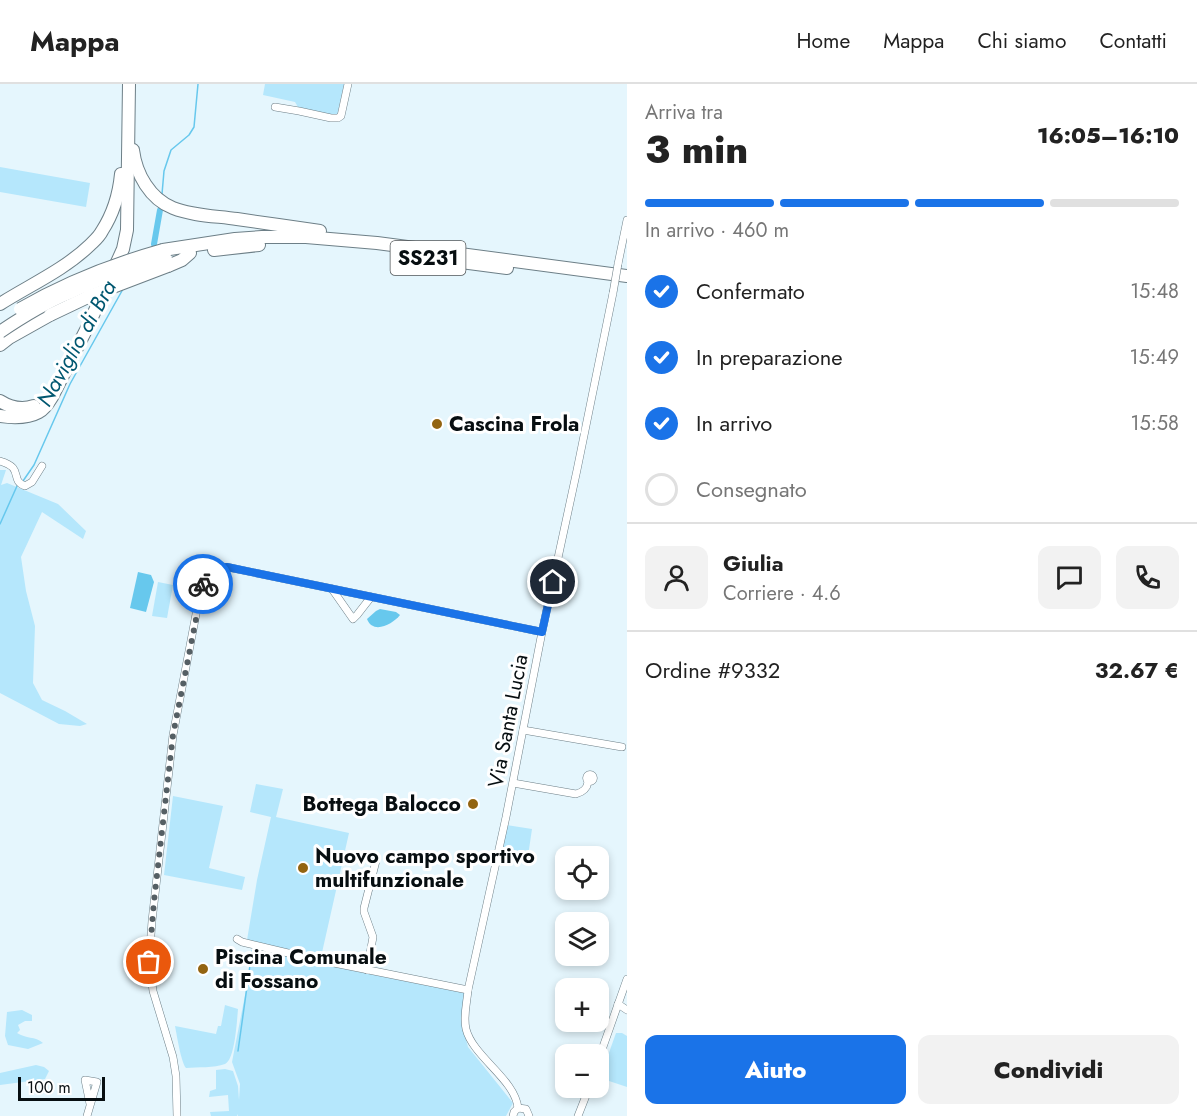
<!DOCTYPE html>
<html lang="it">
<head>
<meta charset="utf-8">
<style>
	body { margin:0; font-family:Jost,sans-serif; background:#f2f2f2; color:#222; height:100vh; display:flex; flex-direction:column; font-size:22px; white-space:nowrap }
	* { box-sizing:border-box; margin:0 }
	p { font-size:20px; color:#767676 }
	.icon { flex:none; width:33px; height:33px; fill:none; stroke:currentColor; stroke-width:2; stroke-linecap:round; stroke-linejoin:round }
	.map { position:relative; flex:1; overflow:hidden }
	.sheet { display:flex; flex-direction:column; background:#fff; width:570px }
	.sheet>* { flex:none }
	.buttons { position:absolute; left:555px; top:762px; display:grid; gap:12px }
	.buttons a { display:grid; place-items:center; width:54px; height:54px; border-radius:12px; background:#fff; box-shadow:0 3px 9px #0003; font-size:30px }
	.scale { position:absolute; left:18px; bottom:15px; width:87px; box-sizing:border-box; padding-left:6px; border:3px solid #070e11; border-top:0; font-size:16px; line-height:21px; white-space:nowrap; color:#070e11; -webkit-text-stroke:4px #fff; paint-order:stroke }
	.pin { position:absolute; display:grid; place-items:center; width:51px; height:51px; color:#fff; margin:-26px; border:3px solid #fff; border-radius:50%; box-shadow:0 2px 6px #0007 }
	.courier { position:absolute; display:grid; place-items:center; width:60px; height:60px; margin:-30px; border:4px solid #1a73e8; border-radius:50%; background:#fff; color:#222; box-shadow:0 2px 8px #0007 }
	.summary em { font-style:normal; font-weight:800 }
	.summary div { display:flex; flex-direction:column-reverse }
	.summary { display:flex; align-items:center; justify-content:space-between; height:102px; padding:0 18px }
	h1 { font-size:39px; font-weight:800; line-height:45px }
	.bar { display:grid; grid-template-columns:repeat(4,1fr); gap:9px 6px; align-content:center; height:72px; padding:0 18px }
	.bar i { height:8px; border-radius:4px; background:#e0e0e0 }
	.bar .current { background:#1a73e8 }
	.bar p { grid-column:span 4 }
	.line { display:flex; align-items:center; gap:15px; padding:0 18px; border-top:2px solid #e0e0e0 }
	.line div { flex:1 }
	.round { display:grid; place-items:center; flex:none; width:63px; height:63px; border-radius:12px; background:#f2f2f2 }
	ol { padding:0 18px; list-style:none }
	li { display:flex; align-items:center; gap:18px; height:66px }
	li p { margin-inline-start:auto }
	li .icon { padding:6px; border-radius:50%; background:#1a73e8; color:#fff; stroke-width:4 }
	li:last-child { color:#767676 }
	li i { width:33px; height:33px; border:3px solid #e0e0e0; border-radius:50% }
	.action { display:flex; gap:12px; margin-top:auto; padding:12px 18px }
	.action a { flex:1; height:69px; border-radius:12px; background:#1a73e8; color:#fff; font-size:24px; font-weight:800; line-height:69px; text-align:center }
	.action a+a { background:#f2f2f2; color:#222 }
	header { display:flex; align-items:center; gap:36px; box-sizing:border-box; height:84px; padding:0 30px; background:#fff; border-bottom:2px solid #e0e0e0 }
	header strong { font-size:28px }
	nav { display:flex; gap:33px; margin-inline-start:auto; font-size:21px }
	main { display:flex; flex:1; min-height:0 }
	.map>svg:first-child { display:block }
	.green { fill:#b5e7fc }
	.water { fill:#67c8ed }
	.lines { fill:none; stroke-linecap:round; stroke-linejoin:round }
	.stream { stroke:#67c8ed; stroke-width:1.5 }
	.canal { stroke:#67c8ed; stroke-width:6 }
	.street-casing { stroke:#6d7f87; stroke-width:8 }
	.highway-casing { stroke:#6d7f87; stroke-width:14 }
	.street { stroke:#fff; stroke-width:7 }
	.highway { stroke:#fff; stroke-width:12 }
	.street-bridge-casing { stroke:#6d7f87; stroke-width:8; stroke-linecap:butt }
	.highway-bridge-casing { stroke:#6d7f87; stroke-width:14; stroke-linecap:butt }
	.street-bridge { stroke:#fff; stroke-width:7 }
	.highway-bridge { stroke:#fff; stroke-width:12 }
	.done { stroke:#555f64; stroke-width:6; stroke-dasharray:0 10.8 }
	.route { stroke:#1a73e8; stroke-width:8 }
	.poi-dot { fill:#936411; stroke:#fff; stroke-width:2 }
	.labels { text-anchor:middle; dominant-baseline:central; stroke-width:6; stroke-linejoin:round; paint-order:stroke }
	.shield { fill:#fff; stroke:#515658; stroke-width:1.5 }
	.shield-label { font-size:20px; font-weight:bold; fill:#070e11 }
	.poi-label { font-size:21px; font-weight:bold; fill:#070e11; stroke:#fff; text-anchor:start }
	.street-label { font-size:21px; fill:#070e11; stroke:#fff }
	.water-label { font-size:22px; font-style:italic; fill:#005770; stroke:#fff }
</style>
</head>
<body>
<header>
<strong>Mappa</strong>
<nav><a>Home</a><a>Mappa</a><a>Chi siamo</a><a>Contatti</a></nav>
</header>
<main>
<div class="map">
<svg width="627" height="1032" viewBox="0 0 627 1032">
	<rect width="100%" height="100%" fill="#e5f6fd"/>
	<g class="green">
		<polygon points="265,0 344,0 337,32 298,23 295,18 263,11"/>
		<polygon points="0,83 90,99 86,123 0,108"/>
		<polygon points="0,386 6,386 1,401 7,399 58,420 86,447 83,455 42,428 21,473 26,507 35,542 33,599 42,616 65,627 87,640 80,642 59,640 0,609"/>
		<polygon points="158,498 173,501 167,534 152,532"/>
		<polygon points="256,700 283,705 276,733 349,749 321,873 247,856 257,796 271,733 250,728"/>
		<polygon points="173,712 223,722 209,784 245,793 242,806 164,791"/>
		<polygon points="507,741 532,745 528,772 501,768"/>
		<polygon points="254,865 267,868 268,866 354,887 464,909 462,939 468,963 513,1019 506,1032 238,1032 237,1030 237,1032 211,1032 210,1028 229,1027 228,1011 209,1013 210,1007 216,1005 216,986 225,985 233,987 238,1002 239,1016 240,1000 232,978"/>
		<path d="M225 921 238 925C237 936 235 976 225 980 214 984 198 983 186 984 181 978 177 952 175 942L216 950 218 942H221Z"/>
		<path d="M22 926 32 931V937H25L18 941 20 946 17 949C26 955 35 952 43 959L28 965 8 961 5 952 7 928Z"/>
		<polygon points="616,949 622,949 627,952 627,1003 600,994"/>
		<polygon points="36,981 44,983 49,987 45,995 0,1001 0,989"/>
	</g>
	<g class="water">
		<polygon points="138,488 151,491 154,498 146,528 130,524"/>
		<path d="M380 525 396 528 400 531C393 540 373 551 367 535L376 527Z"/>
	</g>
	<g class="lines">
		<g class="stream">
			<polyline points="162,110 164,87 171,66 189,51 194,43 198,0"/>
			<polyline points="23,397 34,381 70,300 123,205"/>
			<polyline points="0,440 17,402"/>
			<polyline points="238,967 252,867"/>
		</g>
		<polyline class="canal" points="154,160 160,126"/>
		<defs>
			<g id="street">
				<polyline points="275,23 299,27 331,34 338,34 341,32 348,0"/>
				<polyline points="618,180 627,136"/>
				<path d="M0 377C25 384 9 396 25 402L32 398 42 382"/>
				<polyline points="332,505 353,535 357,531 371,513"/>
				<polyline points="523,646 622,663"/>
				<circle cx="590" cy="694" r="3.5"/>
				<path d="M513 699 576 710C583 708 587 705 588 698"/>
				<polyline points="237,855 242,858 309,874 468,906"/>
				<polyline points="367,886 373,853 364,828 364,824 376,777"/>
				<polyline points="618,920 627,926"/>
				<polyline points="598,977 627,895"/>
				<path d="M518 1024C515 995 473 973 466 945 463 932 467 919 468 906L506 733 542 548 577 386 613 209"/>
				<polyline points="518,1024 526,1025 529,1032"/>
				<polyline points="87,1032 97,998 85,996 90,1020"/>
				<path d="M177 1032 176 992 173 973 153 907 149 878 152 837 173 651 201 504C207 489 210 485 227 483L542 548"/>
				<polyline points="513,1032 514,1028 518,1024"/>
				<polyline points="578,1032 589,1004"/>
			</g>
			<g id="highway">
				<path d="M133 66C136 90 150 115 173 124 193 132 217 132 237 135 265 139 292 143 320 147"/>
				<polyline points="163,166 235,155 262,153 306,153 377,159 627,192"/>
				<polyline points="214,166 259,161"/>
				<polyline points="423,173 507,184"/>
				<polyline points="168,182 182,176 190,169"/>
				<path d="M0 220C30 201 64 186 90 161 94 157 99 153 102 147 113 130 119 111 121 90"/>
				<polyline points="0,261 9,254 50,231"/>
				<path d="M0 317C11 324 22 326 34 322"/>
				<path d="M0 332C13 334 28 334 39 328 45 325 49 318 52 313L88 242 123 165 127 146 129 0"/>
			</g>
		</defs>
		<use href="#street" class="street-casing"/>
		<use href="#highway" class="highway-casing"/>
		<use href="#street" class="street"/>
		<use href="#highway" class="highway"/>
		<defs>
			<polyline id="street-bridge" points="613,209 618,180"/>
			<g id="highway-bridge">
				<path d="M20 225C65 199 113 180 163 166"/>
				<polyline points="50,231 92,211 168,182"/>
				<path d="M0 248C22 233 45 219 69 209 100 194 133 184 166 175"/>
			</g>
		</defs>
		<use href="#street-bridge" class="street-bridge-casing"/>
		<use href="#highway-bridge" class="highway-bridge-casing"/>
		<use href="#street-bridge" class="street-bridge"/>
		<use href="#highway-bridge" class="highway-bridge"/>
	</g>
	<g class="lines">
		<polyline class="done" points="149,878 154,817 173,651 203,500"/>
		<path class="route" d="M203 500C208 487 215 484 227 483L542 548 553 498"/>
	</g>
	<g class="poi-dot">
		<circle cx="437" cy="340" r="6"/>
		<circle cx="473" cy="720" r="6"/>
		<circle cx="303" cy="784" r="6"/>
		<circle cx="203" cy="885" r="6"/>
	</g>
	<g class="labels">
		<rect class="shield" x="390.5" y="157" width="75" height="34" rx="4.5"/>
		<g class="shield-label">
			<text x="428" y="174">SS231</text>
		</g>
		<g class="poi-label">
			<text x="449" y="340">Cascina Frola</text>
			<text x="461" y="720" text-anchor="end">Bottega Balocco</text>
			<text x="315" y="772">Nuovo campo sportivo<tspan x="315" dy="24">multifunzionale</tspan></text>
			<text x="215" y="873">Piscina Comunale<tspan x="215" dy="24">di Fossano</tspan></text>
		</g>
		<g class="street-label">
			<text transform="translate(508 637) rotate(-79)">Via Santa Lucia</text>
		</g>
		<g class="water-label">
			<text transform="translate(76 259) rotate(-61)">Naviglio di Bra</text>
		</g>
	</g>
</svg>
<div class="buttons">
<a><svg class="icon" aria-label="locate" viewBox="0 0 24 24"><circle cx="12" cy="12" r="6"/><path d="M12 2v4M12 18v4M2 12h4M18 12h4"/></svg></a>
<a><svg class="icon" aria-label="layers" viewBox="0 0 24 24"><path d="M12 4l9 5-9 5-9-5zM3 14l9 5 9-5"/></svg></a>
<a>+</a>
<a>−</a>
</div>
<div class="scale">100 m</div>
<div class="pin" style="left:149px;top:878px;background:#ea580c"><svg class="icon" aria-label="bag" viewBox="0 0 24 24"><path d="M5 8h14l-1 12H6zM9 8a3 3 0 0 1 6 0"/></svg></div>
<div class="pin" style="left:553px;top:498px;background:#1f2937"><svg class="icon" aria-label="home" viewBox="0 0 24 24"><path d="M3 11l9-7 9 7M6 9v11h12V9"/></svg></div>
<div class="courier" style="left:203px;top:500px"><svg class="icon" aria-label="bike" viewBox="0 0 24 24"><circle cx="6" cy="16" r="4"/><circle cx="18" cy="16" r="4"/><path d="M6 16l4-8h5l3 8M10 8l3 8H6M13 5h3"/></svg></div>
</div>
<section class="sheet">
<div class="summary"><div><h1>3 min</h1><p>Arriva tra</p></div><em>16:05–16:10</em></div>
<div class="bar"><i class="current"></i><i class="current"></i><i class="current"></i><i></i><p>In arrivo · 460 m</p></div>
<ol>
<li><svg class="icon" aria-label="check" viewBox="0 0 24 24"><path d="M5 12l5 5 9-10"/></svg>Confermato<p>15:48</p></li>
<li><svg class="icon" aria-label="check" viewBox="0 0 24 24"><path d="M5 12l5 5 9-10"/></svg>In preparazione<p>15:49</p></li>
<li><svg class="icon" aria-label="check" viewBox="0 0 24 24"><path d="M5 12l5 5 9-10"/></svg>In arrivo<p>15:58</p></li>
<li><i></i>Consegnato</li>
</ol>
<div class="line" style="height:108px"><a class="round"><svg class="icon" aria-label="person" viewBox="0 0 24 24"><circle cx="12" cy="8" r="4"/><path d="M4 21q1-7 8-7t8 7"/></svg></a><div><b>Giulia</b><p>Corriere · 4.6</p></div><a class="round"><svg class="icon" aria-label="chat" viewBox="0 0 24 24"><path d="M4 5h16v11H9l-5 4z"/></svg></a><a class="round"><svg class="icon" aria-label="phone" viewBox="0 0 24 24"><path d="M5 4h4l2 5-3 2q2 4 5 5l2-3 5 2v4C11 20 4 13 5 4z"/></svg></a></div>
<div class="line" style="height:78px"><div>Ordine #9332</div><b>32.67 €</b></div>
<div class="action"><a>Aiuto</a><a>Condividi</a></div>
</section>
</main>
</body>
</html>
